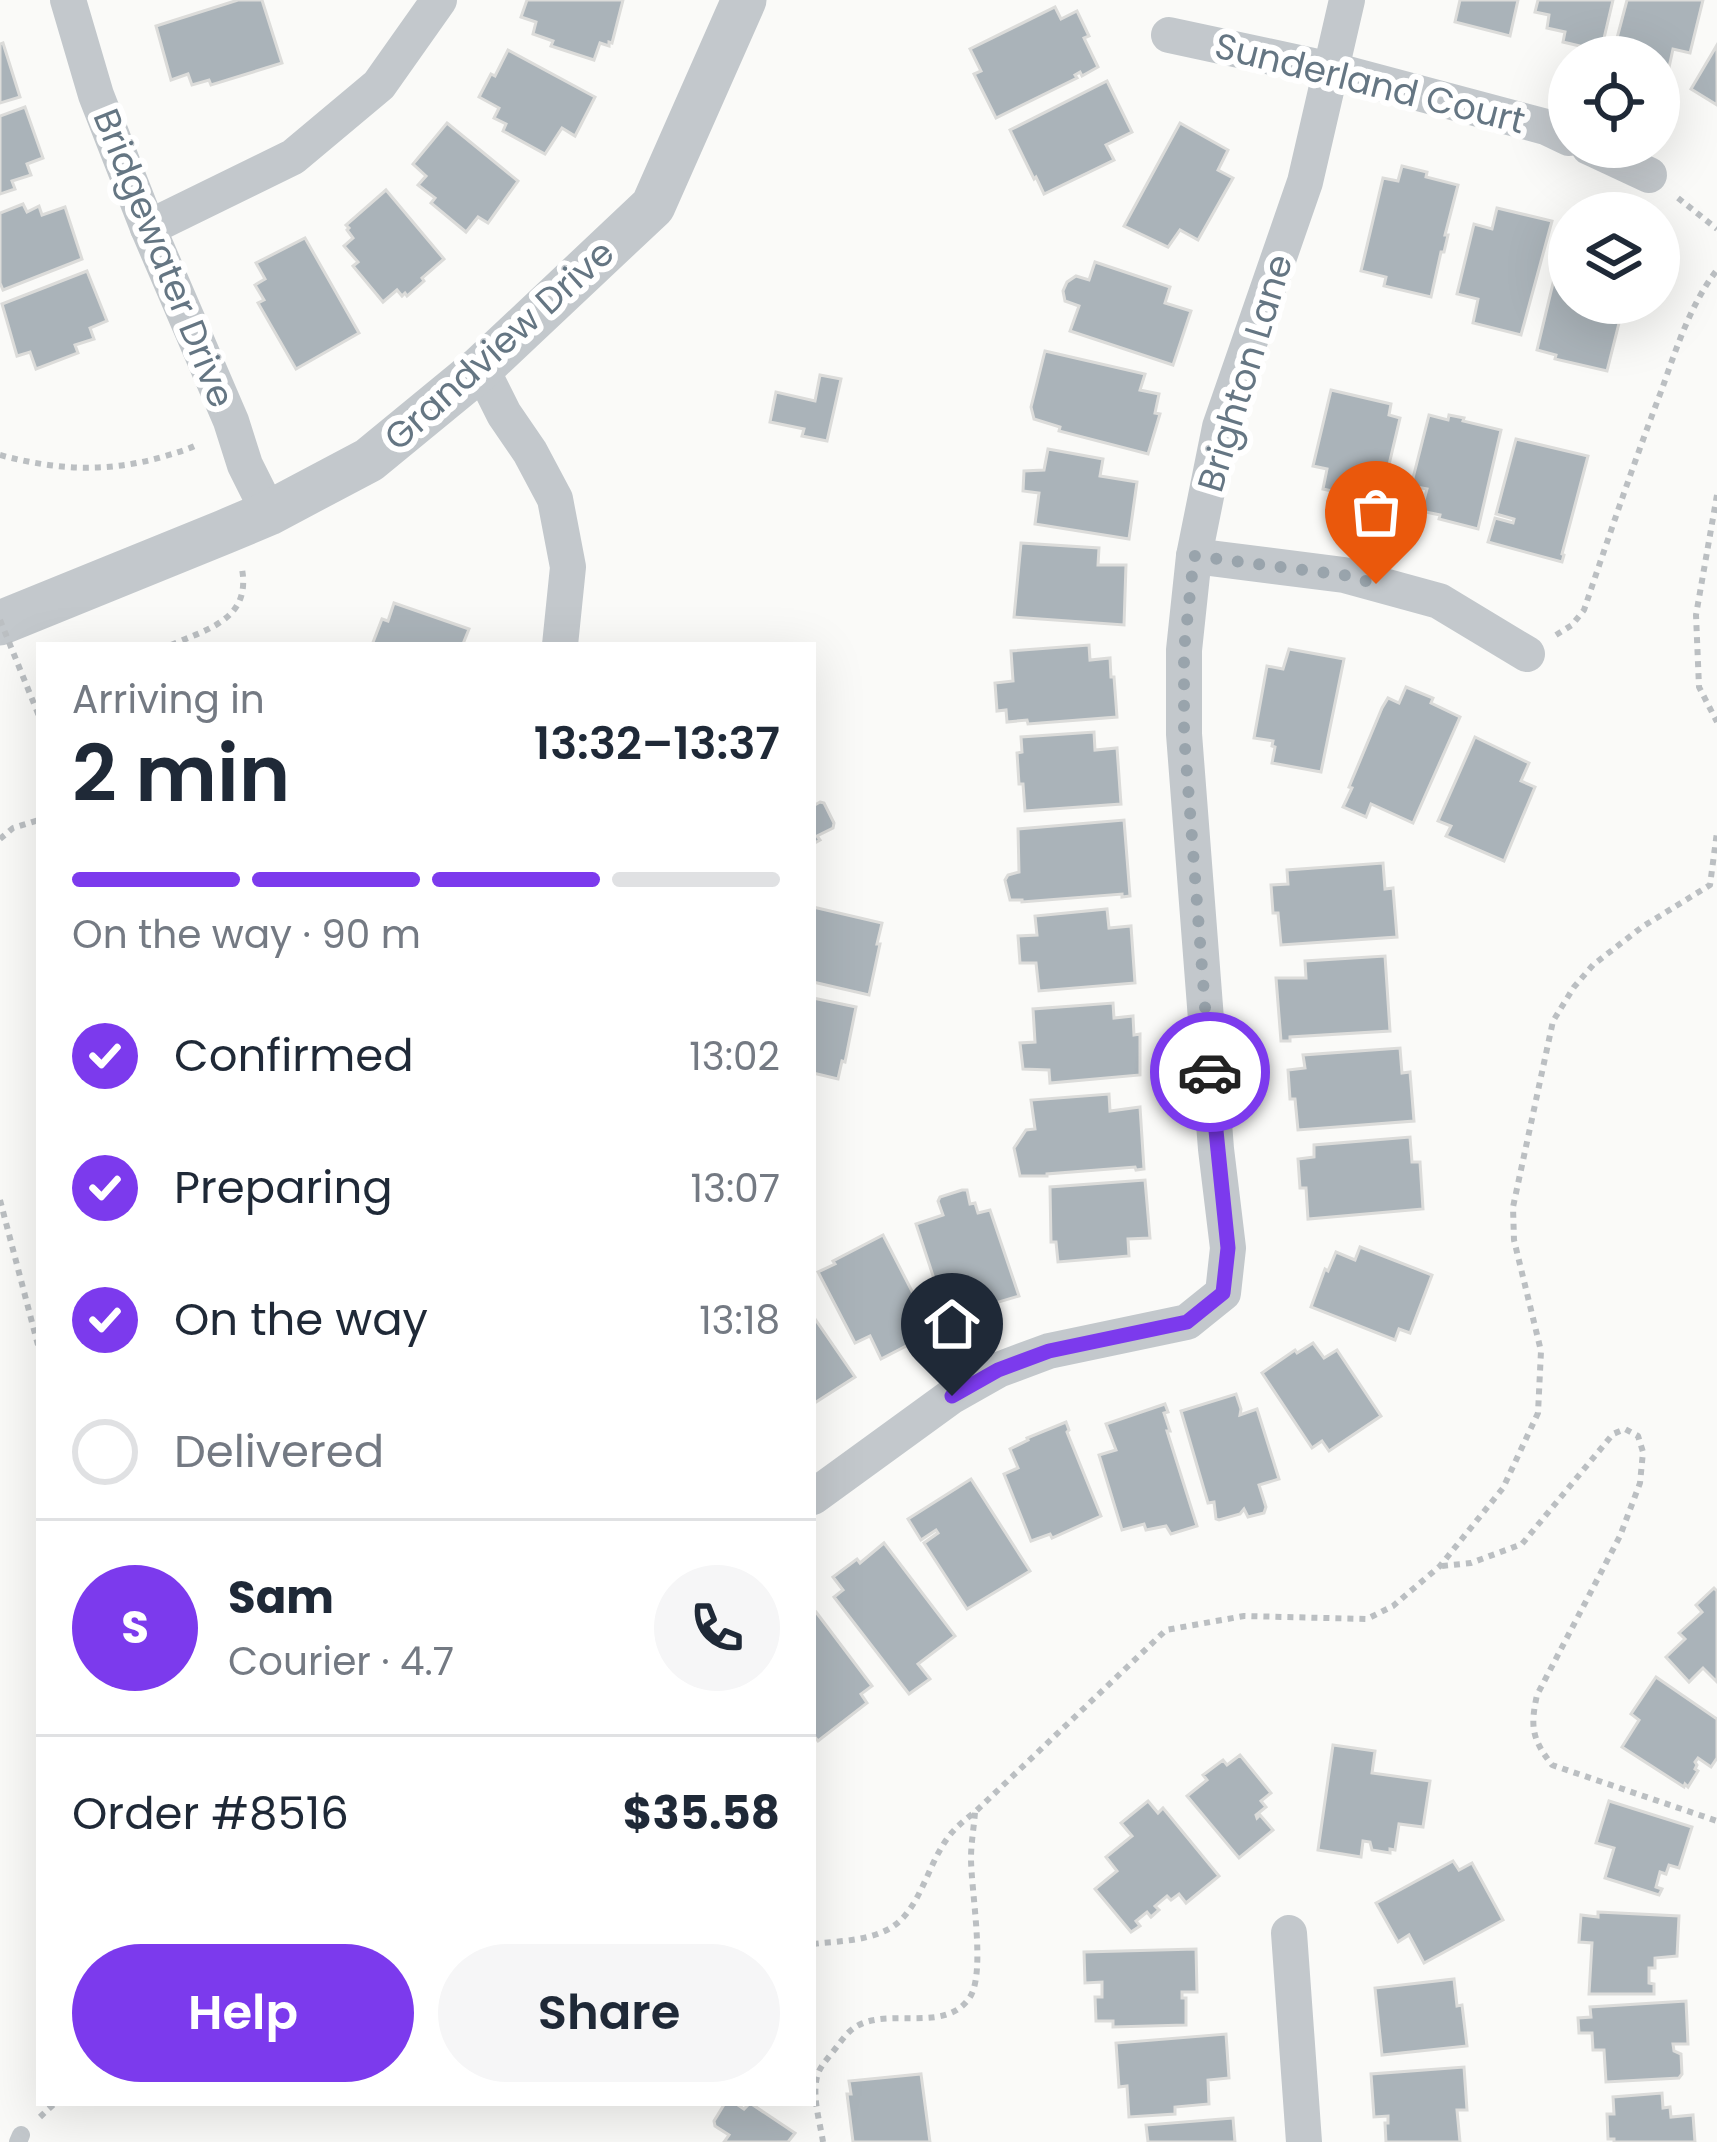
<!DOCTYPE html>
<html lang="en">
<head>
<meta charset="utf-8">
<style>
	body { margin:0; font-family:Poppins,sans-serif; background:#f6f6f7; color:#1f2937; height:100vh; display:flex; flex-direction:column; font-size:45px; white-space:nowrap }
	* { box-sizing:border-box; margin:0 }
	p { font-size:39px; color:#747a83 }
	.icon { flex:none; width:66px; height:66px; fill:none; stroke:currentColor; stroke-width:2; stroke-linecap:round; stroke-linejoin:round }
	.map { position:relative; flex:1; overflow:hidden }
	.sheet { position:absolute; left:36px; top:642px; width:780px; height:1464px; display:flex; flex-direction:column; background:#fff; border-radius:0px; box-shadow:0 12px 48px #0002 }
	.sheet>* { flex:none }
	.fabs { position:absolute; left:1548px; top:36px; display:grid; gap:24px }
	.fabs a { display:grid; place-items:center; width:132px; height:132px; border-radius:50%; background:#fff; box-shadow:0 12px 48px #0002; font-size:60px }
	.pin { position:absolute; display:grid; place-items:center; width:102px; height:102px; color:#fff; margin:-123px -51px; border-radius:50% 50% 50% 0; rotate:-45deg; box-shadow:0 0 12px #0007 }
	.pin .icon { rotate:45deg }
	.courier { position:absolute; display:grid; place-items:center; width:120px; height:120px; margin:-60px; border:9px solid #7c3aed; border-radius:50%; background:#fff; color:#222; box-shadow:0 3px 15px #0007 }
	.head em { font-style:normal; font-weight:600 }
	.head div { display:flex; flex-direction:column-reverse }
	.head { display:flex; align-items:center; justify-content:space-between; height:204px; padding:0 36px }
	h1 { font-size:78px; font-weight:600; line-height:90px }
	.bar { display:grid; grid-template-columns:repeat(4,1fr); gap:18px 12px; align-content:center; height:144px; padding:0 36px }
	.bar i { height:15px; border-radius:9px; background:#e0e1e3 }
	.bar .active { background:#7c3aed }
	.bar p { grid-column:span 4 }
	.line { display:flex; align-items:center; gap:30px; padding:0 36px; border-top:3px solid #e0e1e3 }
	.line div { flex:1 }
	.round { display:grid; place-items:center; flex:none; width:126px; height:126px; border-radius:63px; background:#f6f6f7 }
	ol { padding:0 36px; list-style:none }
	li { display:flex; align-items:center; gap:36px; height:132px }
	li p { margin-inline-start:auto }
	li .icon { padding:12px; border-radius:50%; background:#7c3aed; color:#fff; stroke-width:4 }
	li:last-child { color:#747a83 }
	li i { width:66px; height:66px; border:6px solid #e0e1e3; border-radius:50% }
	.action { display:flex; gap:24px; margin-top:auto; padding:24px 36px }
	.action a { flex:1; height:138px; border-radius:72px; background:#7c3aed; color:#fff; font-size:48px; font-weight:600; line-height:138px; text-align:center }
	.action a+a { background:#f6f6f7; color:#1f2937 }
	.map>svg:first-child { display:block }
	.building { fill:#aab3b9; stroke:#dcdcda; stroke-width:3 }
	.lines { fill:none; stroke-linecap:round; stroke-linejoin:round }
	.path { stroke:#bbbfc2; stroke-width:6; stroke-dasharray:6 6; stroke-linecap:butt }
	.service { stroke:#c3c8cc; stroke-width:18 }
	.minor { stroke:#c3c8cc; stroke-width:36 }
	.tertiary { stroke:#c3c8cc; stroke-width:45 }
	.path-bridge { stroke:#bbbfc2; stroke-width:6; stroke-dasharray:6 6; stroke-linecap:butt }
	.done { stroke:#99a4ac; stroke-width:12; stroke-dasharray:0 21.6 }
	.route { stroke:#7c3aed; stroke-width:15 }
	.labels { text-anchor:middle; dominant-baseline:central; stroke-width:12; stroke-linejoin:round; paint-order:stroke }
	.street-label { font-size:36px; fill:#657683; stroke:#fff }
</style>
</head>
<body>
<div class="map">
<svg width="1717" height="2142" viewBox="0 0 1717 2142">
	<rect width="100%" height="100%" fill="#fafaf8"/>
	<g class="building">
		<polygon points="238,0 262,0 282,63 211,85 209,80 192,85 188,74 171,80 156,26"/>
		<polygon points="527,0 623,0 612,43 609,42 609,46 600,43 594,60 551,46 553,41 533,34 536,22 521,17"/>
		<polygon points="1460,0 1518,0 1510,36 1455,22"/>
		<polygon points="1538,0 1613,0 1601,51 1563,42 1565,32 1547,28 1549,15 1535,12"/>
		<polygon points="1627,0 1703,0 1690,53 1673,49 1668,72 1659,69 1659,57 1612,57"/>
		<polygon points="1055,7 1061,19 1077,11 1089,36 1084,38 1098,67 1082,76 1080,72 1075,75 1077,78 996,118 974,74 981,71 970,49"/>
		<polygon points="3,43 20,97 0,103 0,44"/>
		<polygon points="1717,45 1717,105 1691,89"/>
		<polygon points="508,50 595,97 575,136 562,128 545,154 503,131 506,124 494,118 499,108 479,97 491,74 495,76"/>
		<polygon points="1107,81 1132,132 1106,145 1114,160 1044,194 1036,177 1034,179 1010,130"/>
		<polygon points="25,107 43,158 27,164 31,175 12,181 15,189 0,194 0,116"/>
		<polygon points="447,123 518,181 488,223 478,217 466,232 431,203 435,198 418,185 426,176 413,164"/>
		<polygon points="1180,123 1228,150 1218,170 1233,178 1198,240 1180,230 1168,247 1124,226"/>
		<polygon points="1402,166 1427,172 1426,177 1458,185 1445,235 1448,235 1444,252 1441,252 1431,297 1384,286 1386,277 1361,271 1383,178 1398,181"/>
		<polygon points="386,190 444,259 422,278 424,281 407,296 405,293 402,296 397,290 383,302 353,266 358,262 344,246 353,238 347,230 349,228 346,225"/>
		<polygon points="23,204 27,212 39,206 42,215 65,207 82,259 3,290 0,283 0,213"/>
		<polygon points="1497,208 1552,221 1521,335 1473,323 1478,299 1457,294 1474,224 1492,229"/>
		<polygon points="305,238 359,333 296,369 258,303 264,300 255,285 265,279 256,263"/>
		<polygon points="1095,262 1170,287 1165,303 1191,311 1173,365 1070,331 1079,306 1065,301 1063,291 1067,282 1076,276 1089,280"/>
		<polygon points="87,271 107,321 90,328 94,339 75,345 78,353 36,369 30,352 17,356 2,304"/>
		<polygon points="1555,275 1569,278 1569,303 1624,303 1607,371 1555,359 1556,355 1537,350"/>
		<polygon points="1045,351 1145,374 1140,390 1159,394 1155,413 1160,414 1148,454 1059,431 1060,427 1034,419 1031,407"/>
		<polygon points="820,375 841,379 827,441 802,436 804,429 770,422 776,392 815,401"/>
		<polygon points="1331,390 1391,404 1389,415 1400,418 1379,507 1340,497 1341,493 1323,489 1327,469 1313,466"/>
		<polygon points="1429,415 1448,420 1449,415 1464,418 1463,421 1501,430 1478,529 1439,519 1440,515 1421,511 1427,489 1411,486"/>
		<polygon points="1516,439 1588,456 1562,554 1564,555 1562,562 1488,542 1495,518 1513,523 1514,519 1496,514"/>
		<polygon points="1048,449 1103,459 1100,476 1137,482 1129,539 1035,524 1039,493 1023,491 1024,471 1044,470"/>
		<polygon points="1021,543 1099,548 1098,565 1126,565 1124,625 1014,617"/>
		<polygon points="394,603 469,629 463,644 467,645 372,645 382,619 388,621"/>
		<polygon points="1089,645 1090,660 1110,658 1111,677 1114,677 1117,717 1028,724 1027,720 1007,722 1006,710 997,711 995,683 1013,681 1011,651"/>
		<polygon points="1289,649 1344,659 1321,772 1272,763 1275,747 1272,746 1273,741 1254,738 1267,666 1283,669"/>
		<polygon points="1406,687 1433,698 1431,703 1460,717 1413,823 1371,804 1366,817 1343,807 1352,788 1349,787 1382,708 1388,698 1399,703"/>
		<polygon points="1094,732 1095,750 1117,748 1121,804 1025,811 1023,784 1019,784 1017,753 1022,752 1021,737"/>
		<polygon points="1475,737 1529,763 1521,781 1535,787 1504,861 1446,836 1451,826 1438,821"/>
		<polygon points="820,802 824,803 834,823 833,828 817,836 820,840 813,844 813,806"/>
		<polygon points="1124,820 1130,896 1122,897 1122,894 1022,902 1022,900 1010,900 1005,880 1008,875 1019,872 1018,829"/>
		<polygon points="1383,863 1385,889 1393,888 1397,937 1281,945 1278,913 1273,913 1271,885 1288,884 1287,870"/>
		<polygon points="813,907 882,923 877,944 880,944 869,995 813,982"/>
		<polygon points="1107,909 1109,928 1131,926 1135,983 1039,991 1036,963 1020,963 1018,936 1037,935 1035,916"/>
		<polygon points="1385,956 1390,1031 1290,1037 1290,1041 1281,1041 1276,978 1306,978 1305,961"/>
		<polygon points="813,998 856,1007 845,1062 842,1061 838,1079 813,1073"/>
		<polygon points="1113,1003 1114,1018 1133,1016 1134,1035 1140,1034 1140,1075 1050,1083 1049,1070 1023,1069 1020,1043 1035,1042 1033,1009"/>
		<polygon points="1400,1048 1402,1073 1410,1072 1414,1121 1298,1130 1295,1099 1290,1099 1288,1070 1305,1068 1303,1055"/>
		<polygon points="1109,1094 1110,1111 1140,1107 1144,1169 1136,1170 1135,1167 1047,1174 1047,1176 1020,1176 1014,1148 1026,1130 1035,1129 1031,1100"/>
		<polygon points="1410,1137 1412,1162 1420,1162 1423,1209 1308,1219 1306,1188 1300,1188 1298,1159 1314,1157 1314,1145"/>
		<polygon points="1145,1180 1150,1238 1128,1239 1129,1256 1058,1262 1056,1242 1051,1242 1050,1187"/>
		<polygon points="962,1190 967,1190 970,1204 975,1203 978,1213 990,1210 1019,1296 962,1313 955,1292 940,1297 916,1224 943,1215 938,1201 940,1197"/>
		<polygon points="883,1235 933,1332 881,1359 870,1336 855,1343 818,1272 835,1264 833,1261"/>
		<polygon points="1360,1247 1432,1275 1410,1333 1399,1329 1395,1340 1311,1307 1325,1269 1328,1271 1336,1252 1355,1260"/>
		<polygon points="813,1316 855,1377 813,1404"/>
		<polygon points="1313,1343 1324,1358 1337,1350 1381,1416 1329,1451 1322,1441 1312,1448 1262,1373 1295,1350 1297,1353"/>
		<polygon points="1236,1394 1241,1409 1240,1415 1257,1409 1279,1479 1259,1485 1266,1507 1264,1513 1248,1517 1244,1509 1240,1514 1219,1520 1216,1519 1214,1502 1208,1503 1181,1411"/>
		<polygon points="1165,1404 1168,1412 1164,1413 1170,1431 1167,1431 1197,1526 1171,1534 1166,1526 1146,1530 1144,1524 1122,1530 1099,1455 1116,1450 1106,1424"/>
		<polygon points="1066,1422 1069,1430 1067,1432 1101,1516 1052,1538 1050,1534 1031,1541 1004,1474 1018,1468 1010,1449 1028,1440 1027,1438"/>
		<polygon points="971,1479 1030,1571 967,1609 924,1543 938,1533 936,1530 921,1540 908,1519"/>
		<polygon points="884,1543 955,1636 918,1664 930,1679 909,1694 834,1597 843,1590 833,1577 857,1559 860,1563"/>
		<polygon points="1714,1588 1717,1591 1717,1682 1703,1668 1689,1682 1666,1657 1685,1639 1679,1633 1702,1612 1696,1605"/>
		<polygon points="816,1612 872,1686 861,1694 867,1703 818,1741 813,1735 813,1614"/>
		<polygon points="1656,1677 1717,1719 1717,1758 1711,1767 1698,1758 1695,1762 1697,1765 1695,1769 1698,1771 1688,1787 1685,1784 1684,1787 1622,1747 1639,1720 1631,1714"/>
		<polygon points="1333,1745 1375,1751 1372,1773 1430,1781 1423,1827 1399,1824 1395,1850 1390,1849 1390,1853 1372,1850 1370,1842 1363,1841 1361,1857 1318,1850"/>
		<polygon points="1240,1755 1271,1793 1261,1801 1266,1807 1256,1815 1257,1818 1260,1815 1273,1830 1239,1858 1187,1796 1207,1780 1203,1775 1223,1760 1227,1765"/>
		<polygon points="1148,1801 1158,1813 1163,1808 1219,1876 1186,1903 1179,1894 1171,1900 1167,1896 1155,1906 1159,1910 1151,1917 1147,1912 1136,1921 1140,1926 1131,1932 1095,1889 1117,1871 1106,1857 1132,1836 1121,1823"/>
		<polygon points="1609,1801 1692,1827 1679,1868 1669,1865 1666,1874 1660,1872 1656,1887 1662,1889 1659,1895 1605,1878 1614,1848 1596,1843"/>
		<polygon points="1453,1861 1459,1870 1472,1863 1503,1920 1424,1963 1409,1935 1398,1942 1376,1903"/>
		<polygon points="1598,1912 1679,1916 1677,1956 1655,1958 1655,1968 1649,1968 1649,1983 1654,1984 1654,1994 1589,1994 1592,1943 1579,1942 1581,1915 1598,1917"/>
		<polygon points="1196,1949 1197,1992 1182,1992 1182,1998 1186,1998 1186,2025 1113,2027 1113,2021 1096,2021 1095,1997 1102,1997 1102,1982 1085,1983 1084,1952"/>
		<polygon points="1454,1979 1457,2006 1462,2005 1467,2046 1382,2055 1375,1988"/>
		<polygon points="1686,2001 1688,2044 1673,2044 1674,2051 1681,2054 1682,2074 1679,2078 1606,2082 1604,2050 1593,2050 1592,2033 1579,2033 1578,2018 1591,2017 1590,2007"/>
		<polygon points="1226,2034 1229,2078 1208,2080 1209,2104 1175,2107 1175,2114 1129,2117 1127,2086 1119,2087 1116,2043"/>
		<polygon points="1464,2067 1467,2110 1457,2110 1460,2142 1386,2142 1385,2123 1388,2123 1388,2116 1374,2117 1371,2074"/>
		<polygon points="921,2074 930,2142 853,2142 847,2094 851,2094 849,2081"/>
		<polygon points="1662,2093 1663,2108 1670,2107 1671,2117 1693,2115 1695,2142 1614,2142 1614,2139 1608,2139 1607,2114 1614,2114 1613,2097"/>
		<polygon points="725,2103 735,2103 744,2109 750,2103 795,2133 788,2142 724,2142 729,2135 715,2126 714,2121"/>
		<polygon points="1233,2118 1235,2142 1148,2142 1146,2125"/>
	</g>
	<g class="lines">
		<g class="path">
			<polyline points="1678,198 1717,229"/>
			<path d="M0 455C56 470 106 473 162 457 175 453 187 450 199 444"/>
			<polyline points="1717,495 1696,615 1699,687 1717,722"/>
			<path d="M1556 635 1572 625 1584 610C1609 536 1634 462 1662 389 1676 349 1691 303 1717 270"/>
			<path d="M171 645C208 629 251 619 242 569"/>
			<polyline points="0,839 13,828 39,820"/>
			<polyline points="0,1200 39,1349"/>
			<path d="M1442 1566 1471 1563 1522 1544 1613 1434 1625 1429 1638 1436 1643 1452 1640 1483 1620 1536 1537 1695C1530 1727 1532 1739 1552 1765L1717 1821"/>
			<path d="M813 1944C839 1941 873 1941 895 1925 919 1907 927 1870 943 1845 951 1831 962 1822 975 1812L1166 1630 1244 1616 1367 1619 1393 1606 1440 1566 1503 1488 1538 1413 1541 1351 1514 1240 1513 1207 1553 1021 1574 987 1593 965 1642 927 1710 885 1717 832"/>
			<polyline points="179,2103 188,2103"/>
			<polyline points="40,2117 55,2103"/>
			<path d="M823 2142C820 2122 812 2097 817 2077 819 2068 825 2062 831 2054 839 2045 846 2032 857 2026 890 2007 946 2034 970 1997 986 1972 971 1891 971 1858 971 1843 974 1827 975 1812"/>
		</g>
		<polyline class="service" points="18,2142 21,2135"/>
		<g class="minor">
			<polyline points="68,0 96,95 148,228 231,421 245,465 269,513"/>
			<polyline points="1169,35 1332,70 1546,127 1569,138"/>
			<polyline points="1589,147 1649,175"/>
			<polyline points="148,228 293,157 379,85 439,0"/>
			<polyline points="481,368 504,414 530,452 555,499 568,567 560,645"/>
			<polyline points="1194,556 1344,575 1439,601 1527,654"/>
			<polyline points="813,1497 952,1396 998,1370 1049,1351 1187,1322 1223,1293 1228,1248 1216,1149 1184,734 1184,650 1194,556 1220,427 1305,182 1347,0"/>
			<polyline points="1289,1933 1304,2142"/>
		</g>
		<polyline class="tertiary" points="0,623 224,532 269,513 369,460 481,368 653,206 744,0"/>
		<polyline class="path-bridge" points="0,620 39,716"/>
	</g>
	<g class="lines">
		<polyline class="done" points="1210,1072 1184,734 1184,650 1194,556 1344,575 1376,584"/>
		<polyline class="route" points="952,1396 998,1370 1049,1351 1187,1322 1223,1293 1228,1248 1210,1072"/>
	</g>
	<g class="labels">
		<g class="street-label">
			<text transform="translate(1370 83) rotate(14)">Sunderland Court</text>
			<text transform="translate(164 258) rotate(68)">Bridgewater Drive</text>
			<text transform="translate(499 345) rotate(-42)">Grandview Drive</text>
			<text transform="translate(1245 373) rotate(-73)">Brighton Lane</text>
		</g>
	</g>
</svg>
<div class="fabs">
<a><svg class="icon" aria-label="locate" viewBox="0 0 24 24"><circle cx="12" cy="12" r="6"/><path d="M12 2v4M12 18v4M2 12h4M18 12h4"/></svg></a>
<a><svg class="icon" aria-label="layers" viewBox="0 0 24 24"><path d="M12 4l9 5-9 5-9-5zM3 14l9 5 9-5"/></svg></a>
</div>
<div class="pin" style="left:1376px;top:584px;background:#ea580c"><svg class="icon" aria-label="bag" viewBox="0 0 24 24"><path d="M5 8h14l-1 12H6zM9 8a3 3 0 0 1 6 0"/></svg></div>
<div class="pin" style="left:952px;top:1396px;background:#1f2937"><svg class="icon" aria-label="home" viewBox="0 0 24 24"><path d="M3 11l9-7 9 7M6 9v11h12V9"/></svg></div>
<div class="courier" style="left:1210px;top:1072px"><svg class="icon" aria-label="car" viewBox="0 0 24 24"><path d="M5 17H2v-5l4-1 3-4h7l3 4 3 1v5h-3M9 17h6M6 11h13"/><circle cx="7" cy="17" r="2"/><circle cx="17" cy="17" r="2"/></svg></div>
<section class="sheet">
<div class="head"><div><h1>2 min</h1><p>Arriving in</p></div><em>13:32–13:37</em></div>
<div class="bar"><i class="active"></i><i class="active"></i><i class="active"></i><i></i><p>On the way · 90 m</p></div>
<ol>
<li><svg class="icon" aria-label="check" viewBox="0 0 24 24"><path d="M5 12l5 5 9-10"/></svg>Confirmed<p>13:02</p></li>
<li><svg class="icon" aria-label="check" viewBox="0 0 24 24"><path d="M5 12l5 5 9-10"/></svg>Preparing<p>13:07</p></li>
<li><svg class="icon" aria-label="check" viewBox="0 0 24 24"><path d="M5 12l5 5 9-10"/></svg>On the way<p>13:18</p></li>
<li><i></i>Delivered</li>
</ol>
<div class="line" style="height:216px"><b class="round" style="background:#7c3aed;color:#fff">S</b><div><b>Sam</b><p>Courier · 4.7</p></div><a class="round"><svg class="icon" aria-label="phone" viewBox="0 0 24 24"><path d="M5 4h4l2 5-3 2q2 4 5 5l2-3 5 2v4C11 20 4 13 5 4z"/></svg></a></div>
<div class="line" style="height:156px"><div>Order #8516</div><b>$35.58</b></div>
<div class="action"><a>Help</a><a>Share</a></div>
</section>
</div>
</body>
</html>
